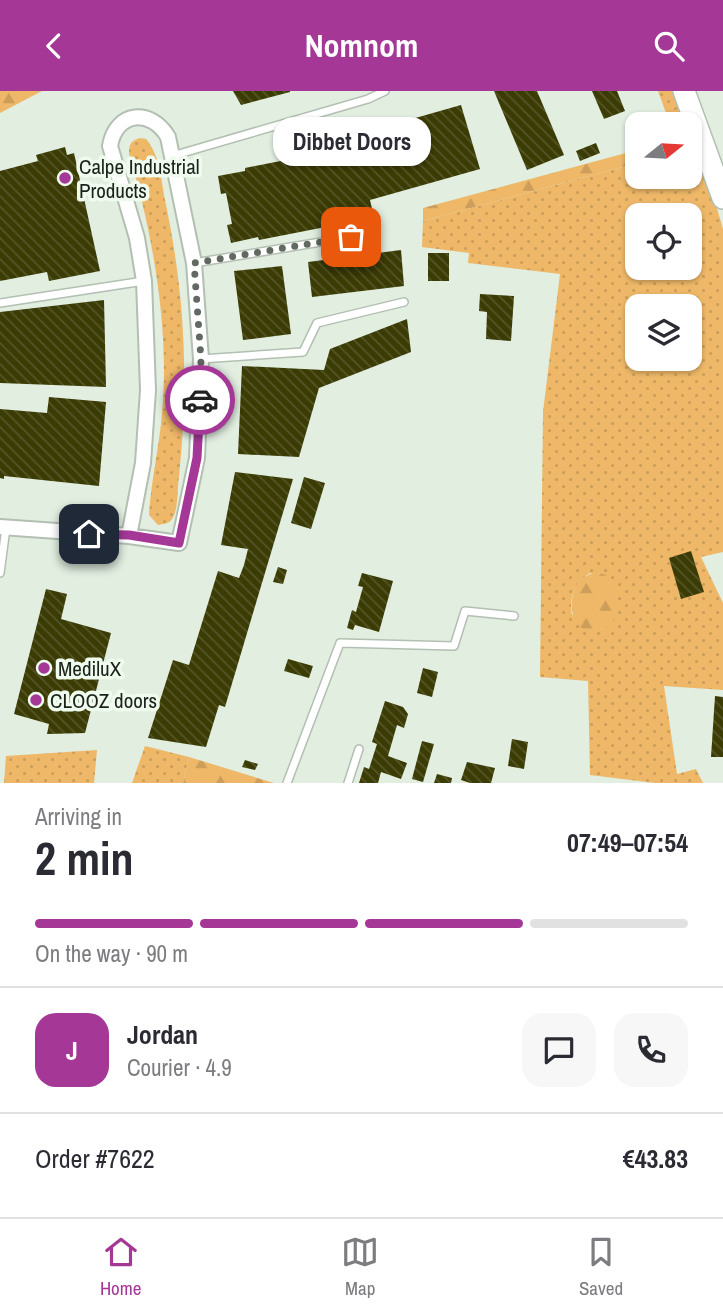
<!DOCTYPE html>
<html lang="en">
<head>
<meta charset="utf-8">
<style>
	body { margin:0; font-family:"Archivo Narrow",sans-serif; background:#f7f7f7; color:#2b2b33; height:100vh; display:flex; flex-direction:column; font-size:26px; white-space:nowrap }
	* { box-sizing:border-box; margin:0 }
	p { font-size:23px; color:#7c7c81 }
	.icon { flex:none; width:38px; height:38px; fill:none; stroke:currentColor; stroke-width:2; stroke-linecap:round; stroke-linejoin:round }
	.map { position:relative; height:692px; overflow:hidden }
	.panel { display:flex; flex-direction:column; background:#fff; flex:1 }
	.panel>* { flex:none }
	.needle { width:46px; rotate:72deg }
	.tools { position:absolute; left:625px; top:21px; display:grid; gap:14px }
	.tools a { display:grid; place-items:center; width:77px; height:77px; border-radius:14px; background:#fff; box-shadow:0 2px 5px #0004; font-size:35px }
	.pin { position:absolute; display:grid; place-items:center; width:60px; height:60px; color:#fff; margin:-30px; border-radius:14px; box-shadow:0 4px 10px #0006 }
	.courier { position:absolute; display:grid; place-items:center; width:70px; height:70px; margin:-35px; border:5px solid #a53796; border-radius:50%; background:#fff; color:#222; box-shadow:0 2px 9px #0007 }
	.bubble { position:absolute; height:49px; border-radius:21px; background:#fff; box-shadow:0 2px 5px #0004; font-size:23px; font-weight:700; line-height:49px; text-align:center }
	.overview em { font-style:normal; font-weight:700 }
	.overview div { display:flex; flex-direction:column-reverse }
	.overview { display:flex; align-items:center; justify-content:space-between; height:119px; padding:0 35px }
	h1 { font-size:46px; font-weight:700; line-height:52px }
	.bar { display:grid; grid-template-columns:repeat(4,1fr); gap:10px 7px; align-content:center; height:84px; padding:0 35px }
	.bar i { height:9px; border-radius:5px; background:#e1e1e2 }
	.bar .selected { background:#a53796 }
	.bar p { grid-column:span 4 }
	.line { display:flex; align-items:center; gap:18px; padding:0 35px; border-top:2px solid #e1e1e2 }
	.line div { flex:1 }
	.round { display:grid; place-items:center; flex:none; width:74px; height:74px; border-radius:21px; background:#f7f7f7 }
	header { display:flex; justify-content:space-between; align-items:center; height:91px; padding:0 35px; background:#a53796; color:#fff; font-size:32px; font-weight:700 }
	.tab-bar { display:flex; justify-content:space-around; align-items:center; height:98px; border-top:2px solid #e1e1e2; background:#fff; font-size:19px; color:#7c7c81 }
	.tab-bar a { display:grid; justify-items:center; gap:4px }
	.tab-bar .selected { color:#a53796 }
	.map>svg:first-child { display:block }
	.grass { fill:url(#grass-dots); fill-rule:evenodd }
	.forest { fill:url(#forest-firs) }
	.building { fill:url(#building-back-hatch) }
	.lines { fill:none; stroke-linecap:round; stroke-linejoin:round }
	.lane-casing { stroke:#b3bfb2; stroke-width:10 }
	.street-casing { stroke:#b3bfb2; stroke-width:18 }
	.secondary-casing { stroke:#b3bfb2; stroke-width:24 }
	.lane { stroke:#fff; stroke-width:7 }
	.street { stroke:#fff; stroke-width:14 }
	.secondary { stroke:#fff; stroke-width:21 }
	.done { stroke:#616961; stroke-width:7; stroke-dasharray:0 12.6 }
	.route { stroke:#a53796; stroke-width:9 }
	.poi-dot { fill:#a53796; stroke:#eefbed; stroke-width:2.5 }
	.labels { text-anchor:middle; dominant-baseline:central; stroke-width:7; stroke-linejoin:round; paint-order:stroke }
	.poi-label { font-size:21px; fill:#1c211c; stroke:#eefbed; text-anchor:start }
</style>
</head>
<body>
<header><svg class="icon" aria-label="back" viewBox="0 0 24 24"><path d="M15 5l-7 7 7 7"/></svg>Nomnom<svg class="icon" aria-label="search" viewBox="0 0 24 24"><circle cx="10" cy="10" r="6"/><path d="M15 15l6 6"/></svg></header>
<div class="map">
<svg width="723" height="692" viewBox="0 0 723 692">
	<defs>
		<pattern id="grass-dots" width="8" height="8" patternUnits="userSpaceOnUse" patternTransform="scale(1.75)"><rect width="8" height="8" fill="#eeb868"/><path d="M2 2h.1M6 6h.1" fill="none" stroke="#cc9e5a" stroke-width="1.8" stroke-linecap="round"/></pattern>
		<pattern id="forest-firs" width="22" height="20" patternUnits="userSpaceOnUse" patternTransform="scale(1.75)"><rect width="22" height="20" fill="#eeb868"/><path d="M5 1l3.5 6h-7zM16 11l3.5 6h-7z" fill="#cc9e5a"/></pattern>
		<pattern id="building-back-hatch" width="6" height="6" patternUnits="userSpaceOnUse" patternTransform="scale(1.75)"><rect width="6" height="6" fill="#3b3b04"/><path d="M-1 5l2 2M0 0l6 6M5-1l2 2" fill="none" stroke="#555529"/></pattern>
	</defs>
	<rect width="100%" height="100%" fill="#e1eee0"/>
	<g class="grass">
		<polygon points="658,0 672,0 686,33 670,33"/>
		<path d="M690 43 711 97 723 138V461L701 466 723 512V599L664 595 677 683 696 678 703 692H655L590 684 588 590 540 586 543 321 560 183 468 172 469 162 422 156 423 130 637 72V86H690ZM637 124H690V177H637ZM637 215H690V268H637ZM590 482H600L572 524C569 506 574 492 590 482Z"/>
		<path d="M140 47 146 48C160 64 161 89 165 109 185 203 189 290 179 385 177 397 179 418 172 428 169 433 163 433 158 434L149 424C151 390 159 357 162 323 170 241 153 142 129 63 129 54 130 50 140 47Z"/>
		<polygon points="145,655 189,666 183,692 132,692"/>
		<polygon points="97,659 94,692 4,692 6,665"/>
	</g>
	<g class="forest">
		<polygon points="0,0 42,0 0,22"/>
		<polygon points="637,59 637,72 423,130 423,117"/>
		<path d="M594 481 606 484 617 503 613 532C578 558 561 518 579 489Z"/>
		<polygon points="189,666 274,692 183,692"/>
	</g>
	<g class="building">
		<polygon points="233,0 290,0 290,1 241,14"/>
		<polygon points="494,0 537,0 564,64 527,79"/>
		<polygon points="592,0 617,0 625,20 604,28"/>
		<polygon points="461,14 480,78 370,109 373,122 345,130 346,132 259,149 258,146 231,152 227,134 232,133 226,102 221,103 218,85 245,80 245,77 326,61 324,53"/>
		<polygon points="596,52 600,62 580,70 576,60"/>
		<polygon points="65,56 67,64 74,62 100,180 49,190 47,181 0,190 0,80 38,70 36,64"/>
		<polygon points="401,159 404,195 312,206 308,171"/>
		<rect x="428" y="162" width="21" height="28"/>
		<polygon points="282,175 291,243 243,249 234,180"/>
		<polygon points="480,203 514,205 511,250 486,248 487,221 479,220"/>
		<polygon points="104,209 106,296 0,292 0,221"/>
		<polygon points="407,228 411,261 319,297 299,366 238,363 242,275 324,279 330,258"/>
		<polygon points="49,306 106,311 99,395 4,385 4,388 0,387 0,318 47,322"/>
		<polygon points="235,381 293,388 225,616 219,614 206,656 148,647 173,569 189,574 218,480 239,487 244,474 248,458 221,454"/>
		<polygon points="304,386 325,392 311,438 291,432"/>
		<polygon points="691,460 704,501 681,508 669,467"/>
		<polygon points="278,476 287,479 283,493 273,491"/>
		<polygon points="362,482 393,490 379,541 355,534 353,539 347,537 352,519 356,521 363,496 358,495"/>
		<polygon points="46,498 67,503 61,528 111,542 85,642 47,643 49,633 14,623"/>
		<polygon points="288,568 313,575 309,587 284,580"/>
		<polygon points="423,577 438,581 432,606 417,602"/>
		<polygon points="715,605 723,606 723,666 711,666"/>
		<polygon points="385,610 403,616 408,623 404,637 397,634 388,665 407,672 401,688 381,681 378,692 359,692 364,676 369,678 377,653 372,651"/>
		<polygon points="512,648 528,651 524,678 508,675"/>
		<polygon points="422,650 434,653 423,691 412,688"/>
		<polygon points="245,669 258,673 255,679 242,676"/>
		<polygon points="467,671 495,677 491,692 470,692 461,689"/>
		<polygon points="437,683 452,687 451,692 434,692"/>
	</g>
	<g class="lines">
		<defs>
			<g id="lane">
				<polyline points="172,65 368,8 385,0"/>
				<polyline points="194,172 351,146"/>
				<polyline points="0,212 144,190"/>
				<polyline points="201,268 303,261 317,232 404,211"/>
				<polyline points="0,482 6,437"/>
				<polyline points="287,692 340,552 454,555 465,520 514,525"/>
				<polyline points="348,692 359,658"/>
			</g>
			<path id="street" d="M0 436 129 445 179 452 197 367 201 268 194 172 168 46C151 17 116 20 110 55L137 147 144 190 148 299 143 372 129 445"/>
			<polyline id="secondary" points="684,0 723,107"/>
		</defs>
		<use href="#lane" class="lane-casing"/>
		<use href="#street" class="street-casing"/>
		<use href="#secondary" class="secondary-casing"/>
		<use href="#lane" class="lane"/>
		<use href="#street" class="street"/>
		<use href="#secondary" class="secondary"/>
	</g>
	<g class="lines">
		<polyline class="done" points="200,309 201,268 194,172 351,146"/>
		<polyline class="route" points="89,443 129,444 179,452 197,367 200,309"/>
	</g>
	<g class="poi-dot">
		<circle cx="65" cy="87" r="7"/>
		<circle cx="44" cy="577" r="7"/>
		<circle cx="36" cy="609" r="7"/>
	</g>
	<g class="labels">
		<g class="poi-label">
			<text x="79" y="75">Calpe Industrial<tspan x="79" dy="24">Products</tspan></text>
			<text x="58" y="577">MediluX</text>
			<text x="50" y="609">CLOOZ doors</text>
		</g>
	</g>
</svg>
<div class="tools">
<a><svg class="needle" viewBox="-14 -14 28 28"><path d="M0-13l5 13h-10z" fill="#e53935"/><path d="M0 13l5-13h-10z" fill="#7c7c81"/></svg></a>
<a><svg class="icon" aria-label="locate" viewBox="0 0 24 24"><circle cx="12" cy="12" r="6"/><path d="M12 2v4M12 18v4M2 12h4M18 12h4"/></svg></a>
<a><svg class="icon" aria-label="layers" viewBox="0 0 24 24"><path d="M12 4l9 5-9 5-9-5zM3 14l9 5 9-5"/></svg></a>
</div>
<div class="pin" style="left:351px;top:146px;background:#ea580c"><svg class="icon" aria-label="bag" viewBox="0 0 24 24"><path d="M5 8h14l-1 12H6zM9 8a3 3 0 0 1 6 0"/></svg></div>
<div class="pin" style="left:89px;top:443px;background:#1f2937"><svg class="icon" aria-label="home" viewBox="0 0 24 24"><path d="M3 11l9-7 9 7M6 9v11h12V9"/></svg></div>
<div class="courier" style="left:200px;top:309px"><svg class="icon" aria-label="car" viewBox="0 0 24 24"><path d="M5 17H2v-5l4-1 3-4h7l3 4 3 1v5h-3M9 17h6M6 11h13"/><circle cx="7" cy="17" r="2"/><circle cx="17" cy="17" r="2"/></svg></div>
<div class="bubble" style="left:273px;top:26px;width:158px">Dibbet Doors</div>
</div>
<section class="panel">
<div class="overview"><div><h1>2 min</h1><p>Arriving in</p></div><em>07:49–07:54</em></div>
<div class="bar"><i class="selected"></i><i class="selected"></i><i class="selected"></i><i></i><p>On the way · 90 m</p></div>
<div class="line" style="height:126px"><b class="round" style="background:#a53796;color:#fff">J</b><div><b>Jordan</b><p>Courier · 4.9</p></div><a class="round"><svg class="icon" aria-label="chat" viewBox="0 0 24 24"><path d="M4 5h16v11H9l-5 4z"/></svg></a><a class="round"><svg class="icon" aria-label="phone" viewBox="0 0 24 24"><path d="M5 4h4l2 5-3 2q2 4 5 5l2-3 5 2v4C11 20 4 13 5 4z"/></svg></a></div>
<div class="line" style="height:91px"><div>Order #7622</div><b>€43.83</b></div>
</section>
<nav class="tab-bar">
<a class="selected"><svg class="icon" aria-label="home" viewBox="0 0 24 24"><path d="M3 11l9-7 9 7M6 9v11h12V9"/></svg>Home</a>
<a><svg class="icon" aria-label="map" viewBox="0 0 24 24"><path d="M3 6l6-2 6 2 6-2v14l-6 2-6-2-6 2zM9 4v14M15 6v14"/></svg>Map</a>
<a><svg class="icon" aria-label="saved" viewBox="0 0 24 24"><path d="M7 4h10v16l-5-4-5 4z"/></svg>Saved</a>
</nav>
</body>
</html>
